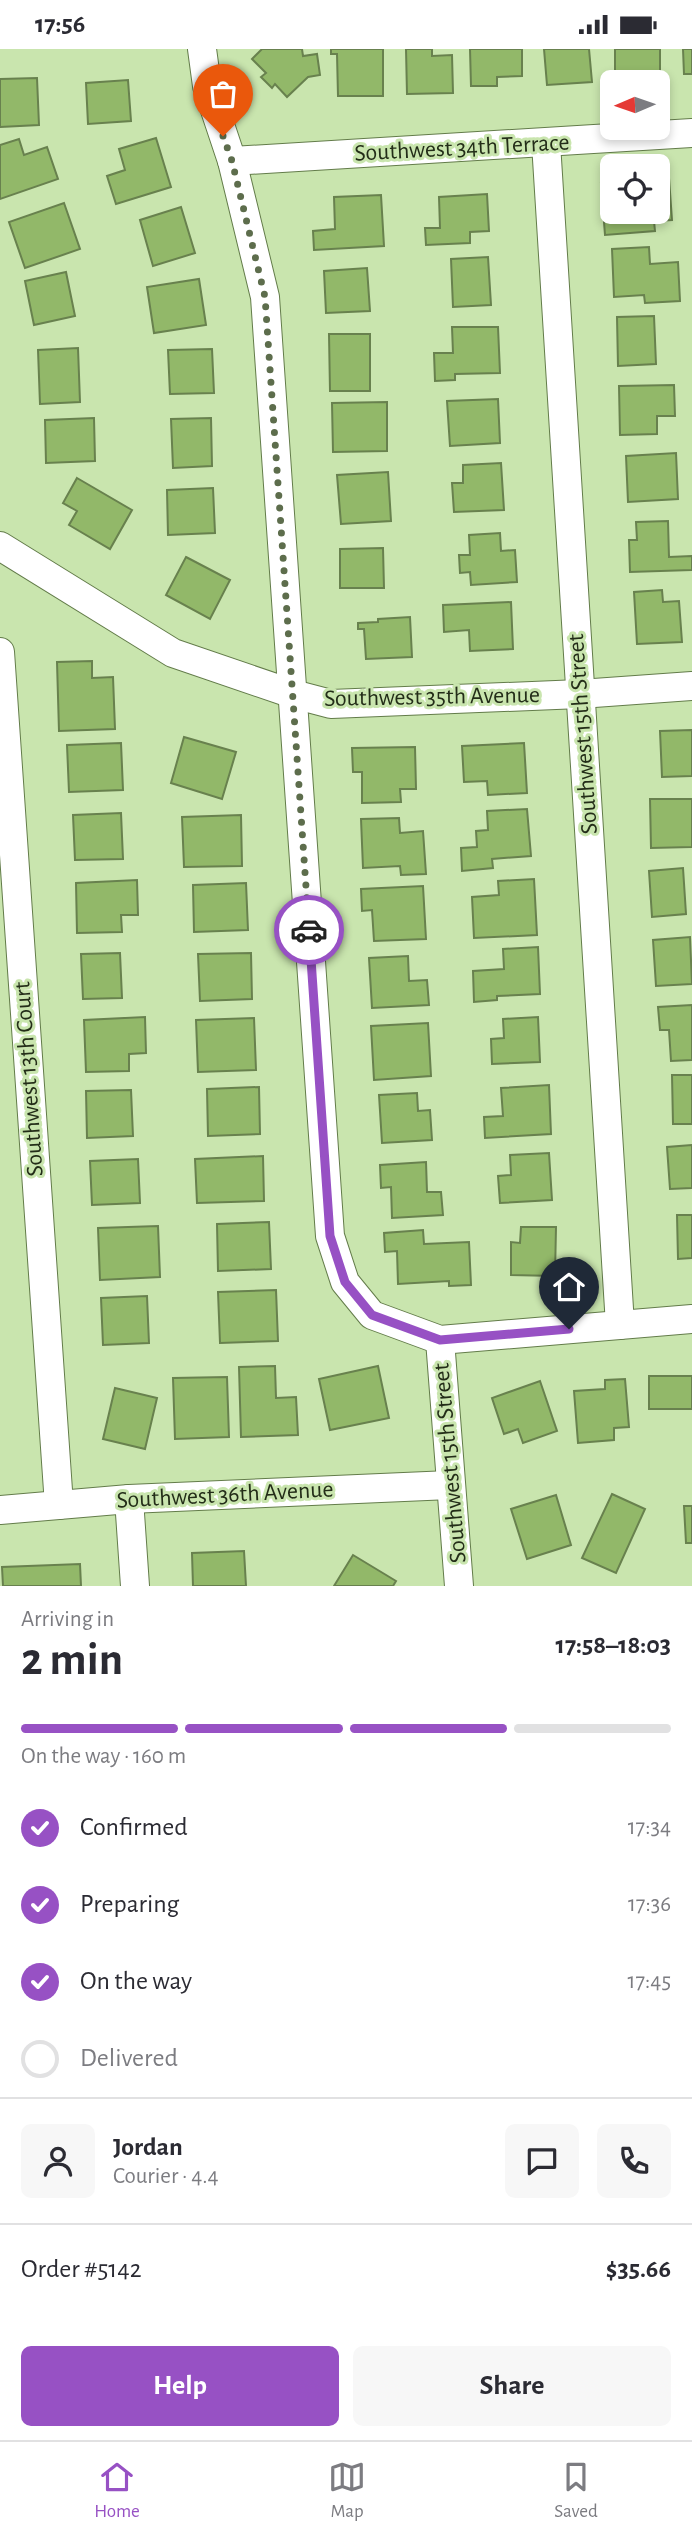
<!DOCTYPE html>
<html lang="en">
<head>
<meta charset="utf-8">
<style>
	body { margin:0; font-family:"Alegreya Sans",sans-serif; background:#f7f7f7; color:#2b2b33; height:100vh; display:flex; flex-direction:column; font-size:26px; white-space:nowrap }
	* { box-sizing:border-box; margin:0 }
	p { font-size:23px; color:#7c7c81 }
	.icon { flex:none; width:38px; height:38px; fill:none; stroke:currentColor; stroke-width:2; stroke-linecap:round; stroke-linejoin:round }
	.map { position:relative; height:1537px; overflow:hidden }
	.side { display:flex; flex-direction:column; background:#fff; flex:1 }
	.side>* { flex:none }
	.needle { width:46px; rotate:268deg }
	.buttons { position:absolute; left:600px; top:21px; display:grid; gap:14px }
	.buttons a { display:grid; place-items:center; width:70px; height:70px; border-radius:10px; background:#fff; box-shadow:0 4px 10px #0003; font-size:35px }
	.pin { position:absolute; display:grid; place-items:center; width:60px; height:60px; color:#fff; margin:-72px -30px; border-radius:50% 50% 50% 0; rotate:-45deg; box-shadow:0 0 7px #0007 }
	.pin .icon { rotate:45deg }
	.courier { position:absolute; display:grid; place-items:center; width:70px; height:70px; margin:-35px; border:5px solid #9751c4; border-radius:50%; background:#fff; color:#222; box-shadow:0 2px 9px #0007 }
	.head em { font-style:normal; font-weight:700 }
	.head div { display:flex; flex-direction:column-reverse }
	.head { display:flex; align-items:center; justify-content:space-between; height:119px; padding:0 21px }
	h1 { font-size:46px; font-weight:700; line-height:52px }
	.bar { display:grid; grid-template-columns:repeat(4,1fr); gap:10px 7px; align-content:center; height:84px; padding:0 21px }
	.bar i { height:9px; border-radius:5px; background:#e1e1e2 }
	.bar .active { background:#9751c4 }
	.bar p { grid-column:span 4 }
	.line { display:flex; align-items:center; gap:18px; padding:0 21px; border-top:2px solid #e1e1e2 }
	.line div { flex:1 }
	.round { display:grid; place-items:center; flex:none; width:74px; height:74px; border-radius:10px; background:#f7f7f7 }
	ol { padding:0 21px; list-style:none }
	li { display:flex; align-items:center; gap:21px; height:77px }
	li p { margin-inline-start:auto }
	li .icon { padding:7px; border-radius:50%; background:#9751c4; color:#fff; stroke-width:4 }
	li:last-child { color:#7c7c81 }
	li i { width:38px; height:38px; border:4px solid #e1e1e2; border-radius:50% }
	.primary-button { display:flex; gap:14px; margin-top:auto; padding:14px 21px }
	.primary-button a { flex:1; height:80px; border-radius:10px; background:#9751c4; color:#fff; font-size:28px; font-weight:700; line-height:80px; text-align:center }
	.primary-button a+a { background:#f7f7f7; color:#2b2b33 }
	.status { display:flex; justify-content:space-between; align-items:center; height:49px; padding:0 35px; background:#fff; direction:ltr }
	.status svg { height:19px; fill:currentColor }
	.dock { display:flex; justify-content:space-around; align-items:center; height:98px; border-top:2px solid #e1e1e2; background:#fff; font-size:19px; color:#7c7c81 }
	.dock a { display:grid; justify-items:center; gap:4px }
	.dock .active { color:#9751c4 }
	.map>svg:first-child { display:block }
	.building { fill:#92b869; stroke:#68814e; stroke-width:2 }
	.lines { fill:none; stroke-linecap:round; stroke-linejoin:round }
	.minor-casing { stroke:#637c4a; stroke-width:30 }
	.minor { stroke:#fff; stroke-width:28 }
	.done { stroke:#5d6d4c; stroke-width:7; stroke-dasharray:0 12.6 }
	.route { stroke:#9751c4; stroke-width:9 }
	.labels { text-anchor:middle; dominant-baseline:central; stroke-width:6; stroke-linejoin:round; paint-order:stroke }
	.street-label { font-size:24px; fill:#232d18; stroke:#c9e5ae }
</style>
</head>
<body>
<div class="status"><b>17:56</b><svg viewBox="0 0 49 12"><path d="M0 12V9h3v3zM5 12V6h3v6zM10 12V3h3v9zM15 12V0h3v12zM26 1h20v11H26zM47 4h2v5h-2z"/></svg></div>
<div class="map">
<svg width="692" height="1537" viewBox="0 0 692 1537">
	<rect width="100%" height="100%" fill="#c9e5ae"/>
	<g class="building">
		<polygon points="262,0 302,0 303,7 317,5 320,26 308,28 287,48 275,35 272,39 261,28 266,24 252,10"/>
		<polygon points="331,0 383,0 383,47 338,47 337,5 331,5"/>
		<polygon points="406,0 432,0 432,7 452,6 453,44 407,45"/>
		<polygon points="470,0 522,0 522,27 497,28 497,37 471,37"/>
		<polygon points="544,0 589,0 592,33 547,36"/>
		<rect x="615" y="0" width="45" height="31"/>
		<polygon points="683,0 692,0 692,25 684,25"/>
		<polygon points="37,29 39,76 0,78 0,30"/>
		<polygon points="128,31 131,72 88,75 86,34"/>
		<polygon points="156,89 171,138 116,155 107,127 125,121 119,100"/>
		<polygon points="19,90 24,106 47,98 58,130 0,150 0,96"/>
		<polygon points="669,129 672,171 654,172 655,182 605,186 601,134 612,134 612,163 658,163 658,130"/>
		<polygon points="487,145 489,182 470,183 470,194 426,196 425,179 440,179 439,148"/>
		<polygon points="381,146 384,197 314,201 313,182 335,180 334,148"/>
		<polygon points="64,154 80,200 25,219 9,173"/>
		<polygon points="181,158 195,204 153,217 140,171"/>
		<polygon points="649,198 650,215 678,213 680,252 645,254 644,246 614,248 612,200"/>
		<polygon points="488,208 491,256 453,258 451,210"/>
		<polygon points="367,219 370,262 326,264 324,222"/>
		<polygon points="66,223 75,267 34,276 25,232"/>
		<polygon points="199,230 206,276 154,284 147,238"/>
		<polygon points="654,267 656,315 618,317 617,268"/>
		<polygon points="452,278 498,278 500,324 455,325 455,331 435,332 434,304 453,304"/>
		<polygon points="329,285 370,285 370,342 330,342"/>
		<polygon points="78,299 80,353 40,355 38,301"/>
		<polygon points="212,300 214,344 170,345 168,301"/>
		<polygon points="674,336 675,367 657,367 657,385 620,386 619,337"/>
		<polygon points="498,350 500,394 450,397 447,352"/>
		<polygon points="387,353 387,402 333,403 332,354"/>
		<polygon points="94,369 95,412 46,414 45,371"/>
		<polygon points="211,369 212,417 173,419 171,370"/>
		<polygon points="676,404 678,450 628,453 626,407"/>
		<polygon points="501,414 504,461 454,463 452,434 463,434 463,416"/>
		<polygon points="388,423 391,472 341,475 337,426"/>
		<polygon points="77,429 132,461 110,500 69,476 77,462 63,454"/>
		<polygon points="213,439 215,484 168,486 167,441"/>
		<polygon points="668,472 669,508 692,507 692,521 630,523 629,491 637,491 636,473"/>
		<polygon points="500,484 501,502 515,501 517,533 471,536 470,523 460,524 459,506 470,506 469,486"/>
		<polygon points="383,499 384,539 340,539 340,500"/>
		<polygon points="186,508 230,531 210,570 166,546"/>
		<polygon points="662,541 663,553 679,552 682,593 637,595 634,543"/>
		<polygon points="511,553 513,600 470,602 469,581 444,583 443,556"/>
		<polygon points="410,568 412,608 366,610 364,580 358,580 358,574 378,573 378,570"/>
		<polygon points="92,612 92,629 113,628 115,680 59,682 57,613"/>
		<polygon points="692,681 692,727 662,728 660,682"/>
		<polygon points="184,688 236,703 222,750 171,734"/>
		<polygon points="121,694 123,741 69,743 67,696"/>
		<polygon points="524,694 527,744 488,746 487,732 464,733 462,697"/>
		<polygon points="415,698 416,740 400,740 401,753 362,754 362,723 353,723 352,699"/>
		<polygon points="650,750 692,750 692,798 651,799"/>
		<polygon points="527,760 531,807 492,810 493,819 462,822 461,799 477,798 476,782 488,781 487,762"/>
		<polygon points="121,764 123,810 75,811 73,766"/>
		<polygon points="241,766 242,817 184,818 182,768"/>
		<polygon points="399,769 400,784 423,782 426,825 401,826 400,817 363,819 361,770"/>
		<polygon points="683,819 686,865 652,868 649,822"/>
		<polygon points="534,830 537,886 474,889 472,848 499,846 498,832"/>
		<polygon points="137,831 138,866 121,866 122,883 77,884 76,834"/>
		<polygon points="246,834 248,881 194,883 193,836"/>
		<polygon points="423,837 426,890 374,892 372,861 362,862 361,840"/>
		<polygon points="690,888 692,935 656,937 653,891"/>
		<polygon points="538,898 540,945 497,947 497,951 474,953 473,922 504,920 503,900"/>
		<polygon points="120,904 122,949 83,950 81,905"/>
		<polygon points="251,904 252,950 200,952 198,905"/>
		<polygon points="408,907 409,932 427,931 429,956 372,959 369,909"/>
		<polygon points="692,956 692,1011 671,1012 669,981 660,981 658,958"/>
		<polygon points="145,968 146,1004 129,1005 129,1022 86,1023 84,971"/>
		<polygon points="538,968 540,1013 492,1015 491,990 504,989 503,970"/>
		<polygon points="254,969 256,1021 198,1023 196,971"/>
		<polygon points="428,974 431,1027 374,1031 371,977"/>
		<polygon points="672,1026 692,1026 692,1075 673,1075"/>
		<polygon points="549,1036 551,1085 485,1089 484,1068 503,1067 501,1039"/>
		<polygon points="259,1038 260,1085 208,1087 207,1040"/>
		<polygon points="131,1041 133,1087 87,1089 86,1042"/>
		<polygon points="417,1044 418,1062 430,1061 432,1091 382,1094 379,1046"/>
		<polygon points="692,1096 692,1139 670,1140 667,1098"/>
		<polygon points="549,1104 552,1151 500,1154 498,1127 511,1126 510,1106"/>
		<polygon points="263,1107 264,1152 197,1154 195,1110"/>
		<polygon points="138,1110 140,1154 92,1156 90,1112"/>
		<polygon points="426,1113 427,1143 441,1143 443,1166 392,1169 391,1138 381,1139 380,1116"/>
		<polygon points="677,1166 692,1166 692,1209 678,1210"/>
		<polygon points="269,1173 271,1220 218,1222 217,1175"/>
		<polygon points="158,1177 160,1228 100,1231 98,1179"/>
		<polygon points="521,1178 556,1178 555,1227 511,1226 511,1193 520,1194"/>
		<polygon points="423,1181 424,1195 469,1193 471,1236 449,1237 449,1232 398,1235 397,1202 385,1203 384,1184"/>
		<polygon points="276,1241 278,1292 220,1294 218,1243"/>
		<polygon points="147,1247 149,1294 103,1296 101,1249"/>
		<polygon points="275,1317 276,1349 296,1348 298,1386 241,1388 239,1318"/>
		<polygon points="378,1317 389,1369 330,1381 319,1330"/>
		<rect x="649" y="1327" width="43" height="33"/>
		<polygon points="227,1328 229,1388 175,1390 173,1329"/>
		<polygon points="625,1330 629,1378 614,1379 614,1391 578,1394 574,1342 605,1340 605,1331"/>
		<polygon points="540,1332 557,1382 523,1394 518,1380 504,1385 492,1349"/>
		<polygon points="115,1339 157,1349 145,1400 103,1390"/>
		<polygon points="612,1445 645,1460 616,1524 582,1509"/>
		<polygon points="556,1446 571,1496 527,1510 511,1460"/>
		<polygon points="684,1457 692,1457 692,1494 686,1494"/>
		<polygon points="244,1502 246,1537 193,1537 192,1504"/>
		<polygon points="353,1506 396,1532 393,1537 334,1537"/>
		<polygon points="80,1515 81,1537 3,1537 2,1518"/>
	</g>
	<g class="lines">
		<defs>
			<g id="minor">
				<polyline points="202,0 207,37 232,112 265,248 330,1187 345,1233 372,1266 440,1291 692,1270"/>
				<polyline points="546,94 620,1276"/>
				<polyline points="232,112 692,84"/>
				<polyline points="0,497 173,604 293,645 331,655 580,645 692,637"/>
				<polyline points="0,603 59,1456"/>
				<polyline points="440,1291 459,1537"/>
				<polyline points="129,1450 135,1537"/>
				<polyline points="0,1461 129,1450 450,1436"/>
			</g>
		</defs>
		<use href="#minor" class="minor-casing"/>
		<use href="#minor" class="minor"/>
	</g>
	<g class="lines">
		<polyline class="done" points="223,87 232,112 265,248 309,881"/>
		<polyline class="route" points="309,881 330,1187 345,1233 372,1266 440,1291 569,1280"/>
	</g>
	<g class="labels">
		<g class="street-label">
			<text transform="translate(462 99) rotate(-3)">Southwest 34th Terrace</text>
			<text transform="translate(432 648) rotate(-1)">Southwest 35th Avenue</text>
			<text transform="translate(583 685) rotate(-94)">Southwest 15th Street</text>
			<text transform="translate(29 1030) rotate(-94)">Southwest 13th Court</text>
			<text transform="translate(450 1414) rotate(-95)">Southwest 15th Street</text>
			<text transform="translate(225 1446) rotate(-3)">Southwest 36th Avenue</text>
		</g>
	</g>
</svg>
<div class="buttons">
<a><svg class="needle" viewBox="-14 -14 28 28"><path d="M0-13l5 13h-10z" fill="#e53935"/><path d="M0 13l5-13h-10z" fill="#7c7c81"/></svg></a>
<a><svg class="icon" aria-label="locate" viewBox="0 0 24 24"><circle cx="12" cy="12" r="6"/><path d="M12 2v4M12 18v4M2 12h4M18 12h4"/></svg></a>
</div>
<div class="pin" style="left:223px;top:87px;background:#ea580c"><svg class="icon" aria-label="bag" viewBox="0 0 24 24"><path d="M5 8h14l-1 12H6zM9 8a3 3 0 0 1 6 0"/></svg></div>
<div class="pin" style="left:569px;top:1280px;background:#1f2937"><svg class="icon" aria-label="home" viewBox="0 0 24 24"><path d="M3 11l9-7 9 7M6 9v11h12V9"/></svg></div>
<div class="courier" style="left:309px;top:881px"><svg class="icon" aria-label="car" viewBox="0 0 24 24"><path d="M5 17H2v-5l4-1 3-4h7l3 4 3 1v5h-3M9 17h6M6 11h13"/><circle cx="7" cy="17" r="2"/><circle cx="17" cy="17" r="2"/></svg></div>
</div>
<section class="side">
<div class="head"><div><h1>2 min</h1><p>Arriving in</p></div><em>17:58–18:03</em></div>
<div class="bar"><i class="active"></i><i class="active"></i><i class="active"></i><i></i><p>On the way · 160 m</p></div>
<ol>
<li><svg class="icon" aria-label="check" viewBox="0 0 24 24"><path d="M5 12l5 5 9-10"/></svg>Confirmed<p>17:34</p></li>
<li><svg class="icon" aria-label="check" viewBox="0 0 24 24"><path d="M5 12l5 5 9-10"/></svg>Preparing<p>17:36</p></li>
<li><svg class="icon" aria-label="check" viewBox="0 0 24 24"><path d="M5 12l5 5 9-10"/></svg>On the way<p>17:45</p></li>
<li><i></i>Delivered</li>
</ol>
<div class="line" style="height:126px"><a class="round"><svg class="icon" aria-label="person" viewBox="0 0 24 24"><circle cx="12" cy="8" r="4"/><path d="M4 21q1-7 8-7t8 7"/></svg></a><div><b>Jordan</b><p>Courier · 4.4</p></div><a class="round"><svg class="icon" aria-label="chat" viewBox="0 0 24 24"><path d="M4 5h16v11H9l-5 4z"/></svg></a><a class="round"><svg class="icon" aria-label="phone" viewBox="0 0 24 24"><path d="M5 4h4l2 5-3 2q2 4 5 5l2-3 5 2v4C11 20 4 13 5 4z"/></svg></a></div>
<div class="line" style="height:91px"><div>Order #5142</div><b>$35.66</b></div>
<div class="primary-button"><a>Help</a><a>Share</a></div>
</section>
<nav class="dock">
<a class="active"><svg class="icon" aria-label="home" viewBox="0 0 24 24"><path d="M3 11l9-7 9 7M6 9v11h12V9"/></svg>Home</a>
<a><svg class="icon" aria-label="map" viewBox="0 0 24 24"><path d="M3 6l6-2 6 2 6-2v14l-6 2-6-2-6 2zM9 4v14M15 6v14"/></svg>Map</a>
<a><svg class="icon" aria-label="saved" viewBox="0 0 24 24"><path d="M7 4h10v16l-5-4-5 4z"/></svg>Saved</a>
</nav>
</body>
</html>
